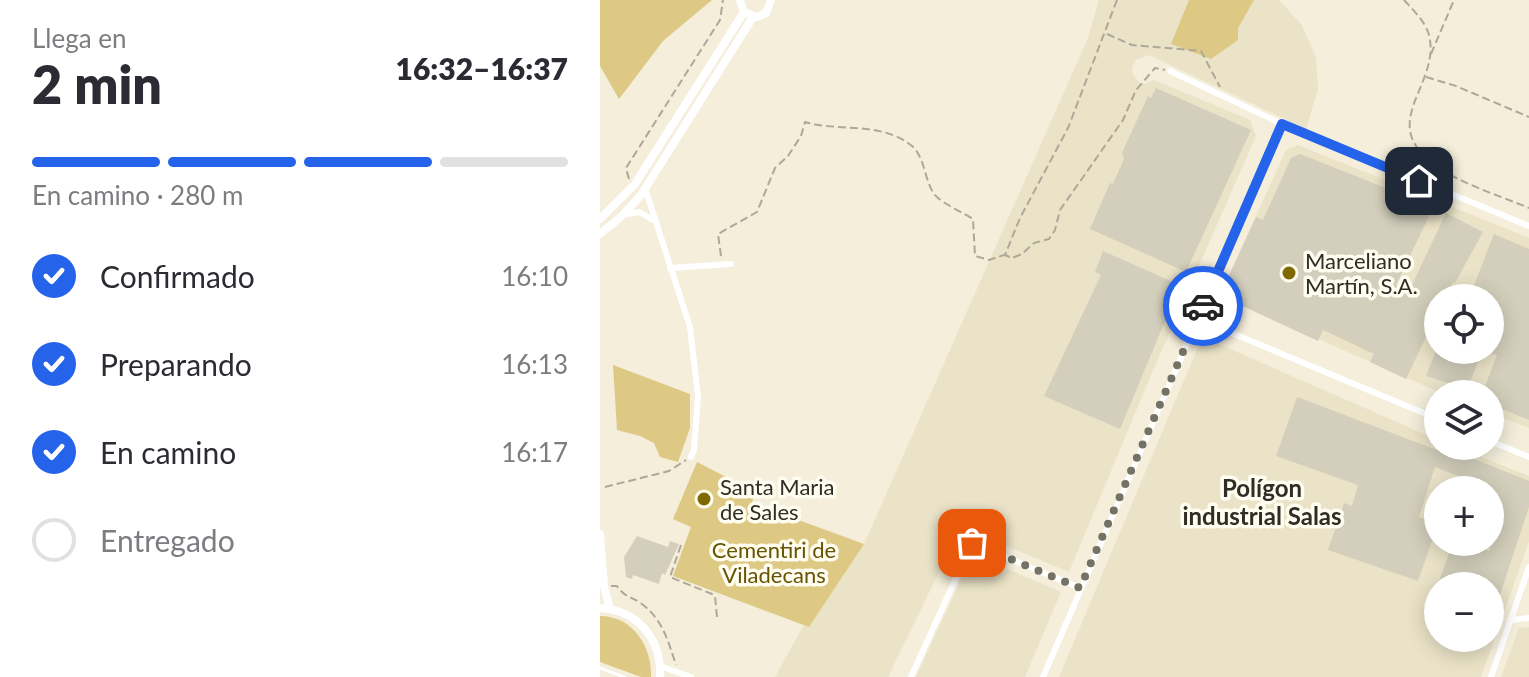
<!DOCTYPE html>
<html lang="es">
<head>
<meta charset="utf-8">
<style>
	body { margin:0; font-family:Lato,sans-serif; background:#f7f7f7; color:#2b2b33; height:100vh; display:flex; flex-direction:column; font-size:30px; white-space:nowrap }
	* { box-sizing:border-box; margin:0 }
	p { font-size:26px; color:#7c7c81 }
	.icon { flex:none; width:44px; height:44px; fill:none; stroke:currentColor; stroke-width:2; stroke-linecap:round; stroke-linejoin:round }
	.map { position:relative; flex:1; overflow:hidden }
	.panel { display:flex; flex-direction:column; background:#fff; width:600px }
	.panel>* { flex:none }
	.tools { position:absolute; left:824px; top:284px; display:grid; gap:16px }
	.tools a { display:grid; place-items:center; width:80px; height:80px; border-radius:50%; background:#fff; box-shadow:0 4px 20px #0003; font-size:40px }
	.pin { position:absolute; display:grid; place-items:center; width:68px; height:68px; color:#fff; margin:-34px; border-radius:16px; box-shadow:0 4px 12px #0006 }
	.courier { position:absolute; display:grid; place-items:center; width:80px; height:80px; margin:-40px; border:6px solid #2563eb; border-radius:50%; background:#fff; color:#222; box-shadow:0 2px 10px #0007 }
	.summary em { font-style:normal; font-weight:800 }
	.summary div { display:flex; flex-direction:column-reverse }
	.summary { display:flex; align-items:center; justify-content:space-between; height:136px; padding:0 32px }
	h1 { font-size:52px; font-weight:800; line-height:60px }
	.bar { display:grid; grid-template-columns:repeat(4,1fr); gap:12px 8px; align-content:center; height:96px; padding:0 32px }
	.bar i { height:10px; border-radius:6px; background:#e1e1e2 }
	.bar .on { background:#2563eb }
	.bar p { grid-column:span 4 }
	ol { padding:0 32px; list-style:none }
	li { display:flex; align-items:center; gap:24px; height:88px }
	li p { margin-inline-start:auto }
	li .icon { padding:8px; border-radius:50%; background:#2563eb; color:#fff; stroke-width:4 }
	li:last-child { color:#7c7c81 }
	li i { width:44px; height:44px; border:4px solid #e1e1e2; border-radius:50% }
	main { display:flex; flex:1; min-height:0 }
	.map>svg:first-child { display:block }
	.built { fill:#eae3c8; fill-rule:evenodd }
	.green { fill:#ddc984 }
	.building { fill:#d4cfbc }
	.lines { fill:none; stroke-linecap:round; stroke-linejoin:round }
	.path { stroke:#ada899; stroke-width:2; stroke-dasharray:8 4; stroke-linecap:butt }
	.service { stroke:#fff; stroke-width:3 }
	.minor { stroke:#fff; stroke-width:6 }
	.tertiary { stroke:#fff; stroke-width:8 }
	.done { stroke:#747165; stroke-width:8; stroke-dasharray:0 14.4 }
	.route { stroke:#2563eb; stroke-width:10 }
	.poi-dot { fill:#7f6901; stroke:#fffcf0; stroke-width:3 }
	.labels { text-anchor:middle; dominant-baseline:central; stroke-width:7; stroke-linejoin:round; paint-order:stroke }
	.poi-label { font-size:22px; fill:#2f2d25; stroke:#fffcf0; text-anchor:start }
	.park-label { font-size:22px; fill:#665403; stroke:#fffcf0 }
	.neighbourhood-label { font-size:24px; font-weight:bold; fill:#2f2d25; stroke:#fffcf0 }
</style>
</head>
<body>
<main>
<section class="panel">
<div class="summary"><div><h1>2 min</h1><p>Llega en</p></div><em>16:32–16:37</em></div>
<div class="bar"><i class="on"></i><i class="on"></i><i class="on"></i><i></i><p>En camino · 280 m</p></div>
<ol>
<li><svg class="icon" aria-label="check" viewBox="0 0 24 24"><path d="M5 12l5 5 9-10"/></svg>Confirmado<p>16:10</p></li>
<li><svg class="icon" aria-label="check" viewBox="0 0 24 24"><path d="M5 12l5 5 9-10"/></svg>Preparando<p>16:13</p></li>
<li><svg class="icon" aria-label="check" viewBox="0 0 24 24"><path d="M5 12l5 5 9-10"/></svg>En camino<p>16:17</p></li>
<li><i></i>Entregado</li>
</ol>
</section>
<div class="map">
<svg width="929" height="677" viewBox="0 0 929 677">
	<rect width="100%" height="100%" fill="#f4eedb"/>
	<g class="built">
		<polygon points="499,0 679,0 701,24 716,57 718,89 706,129 549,55 536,60 532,68 533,75 540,83 545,84 554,80 650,120 656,136 551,375 469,572 370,531 356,537 288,677 175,677 211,612 264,544 488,38"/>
		<path d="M698 145 929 238V428L890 413V394H843L632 301 625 284 686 150ZM838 298H890V350H838Z"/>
		<path d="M612 341 838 440V446H853L929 476V541L881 677H459L598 347ZM838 490H890V542H838ZM838 586H890V638H838Z"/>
		<polygon points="379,557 461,592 425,677 316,677 370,560"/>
		<polygon points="929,627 929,677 901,677 919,628"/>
	</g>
	<g class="green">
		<polygon points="0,0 112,0 63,41 19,99 0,66"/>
		<polygon points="589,0 654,0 638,28 638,40 611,59 571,44"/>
		<polygon points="13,365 90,394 90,428 78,462 60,457 54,443 40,436 17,430"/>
		<polygon points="97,462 155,492 152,503 264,544 209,627 73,576 91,527 73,519"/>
		<path d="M0 616C33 616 52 647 51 677H41L0 662Z"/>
	</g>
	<g class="building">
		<polygon points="556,88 651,130 586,272 490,229 510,183 513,184 524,159 522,153 548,96 551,98"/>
		<polygon points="700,154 791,190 832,210 796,285 809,291 846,213 883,232 855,283 853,282 845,298 838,298 838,312 806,379 770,362 774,354 723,330 718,341 634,302 625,284 656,217 663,220 691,158"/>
		<polygon points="894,234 929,249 929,420 890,404 890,394 882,394 897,355 890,353 890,298 869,298"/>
		<polygon points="503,251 580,285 520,429 444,396 501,275 495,272"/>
		<polygon points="836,350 883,350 867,389 826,376"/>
		<polygon points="697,397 850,455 852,450 929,481 929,507 898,601 890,599 890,586 854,586 839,581 853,542 864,542 890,551 890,488 835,467 819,517 838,524 818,581 728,550 744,503 752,506 758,485 676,456"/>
		<polygon points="37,536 68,547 70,541 79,544 65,575 62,573 59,584 33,575 32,579 26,577 24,557"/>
	</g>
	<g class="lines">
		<g class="path">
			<polyline points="517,0 468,128 420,218 405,255 412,258 422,254 434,243 449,239 455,230 460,210 523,120 536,90 555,68 565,70"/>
			<path d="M804 0C813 10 825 21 829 35 841 83 780 120 829 160 856 183 896 194 929 208"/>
			<polyline points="507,34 532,45 601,51 620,87"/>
			<polyline points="831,54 854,0"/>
			<polyline points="826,77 856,86 929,117"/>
			<polyline points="29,179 26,168 120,20 123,0"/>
			<path d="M121 256 118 234 157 212 175 168 188 156 201 136 205 122C240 132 281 121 312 146 326 158 324 183 336 196 345 205 362 212 373 219L375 256 389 260 404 255"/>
			<polyline points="5,487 69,471 86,460"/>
			<polyline points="81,545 70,577 112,594 115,596 117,617"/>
			<path d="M11 586H17C25 598 31 596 42 604 63 620 68 641 76 665"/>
		</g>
		<polyline class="service" points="0,668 24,677"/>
		<g class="minor">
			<polyline points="570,71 682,124 929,226"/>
			<polyline points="45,188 90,327 98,396 94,450 91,457"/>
			<polyline points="23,215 39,212 53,220"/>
			<polyline points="70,268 131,264"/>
			<polyline points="598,319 838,419"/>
			<polyline points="890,441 929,457"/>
			<polyline points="910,620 929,618"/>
			<polyline points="60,666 91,677"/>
			<polyline points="311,677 372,543 480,588"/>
			<polyline points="443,677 682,124"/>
			<polyline points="891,677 929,567"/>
		</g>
		<g class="tertiary">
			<polyline points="140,0 144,12 157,17 166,13 171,0"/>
			<polyline points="0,219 35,184 144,12"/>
			<polyline points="0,234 23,215 41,195 153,17"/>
			<polyline points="0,534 4,586 10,609"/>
			<path d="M0 608C38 610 62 640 60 677"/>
		</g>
	</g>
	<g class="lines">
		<polyline class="done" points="372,543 480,588 603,306"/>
		<polyline class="route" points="603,306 682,124 819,181"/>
	</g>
	<g class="poi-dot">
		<circle cx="689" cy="273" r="8"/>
		<circle cx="104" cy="499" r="8"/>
	</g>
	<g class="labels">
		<g class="poi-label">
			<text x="705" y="260">Marceliano<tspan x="705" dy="25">Martín, S.A.</tspan></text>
			<text x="120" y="486">Santa Maria<tspan x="120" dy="25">de Sales</tspan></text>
		</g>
		<g class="park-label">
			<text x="174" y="549">Cementiri de<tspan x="174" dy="25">Viladecans</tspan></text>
		</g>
		<g class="neighbourhood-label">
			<text x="662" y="487">Polígon<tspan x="662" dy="28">industrial Salas</tspan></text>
		</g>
	</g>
</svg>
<div class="tools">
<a><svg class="icon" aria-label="locate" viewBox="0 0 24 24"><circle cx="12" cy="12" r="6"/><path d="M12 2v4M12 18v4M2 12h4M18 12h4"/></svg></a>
<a><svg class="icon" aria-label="layers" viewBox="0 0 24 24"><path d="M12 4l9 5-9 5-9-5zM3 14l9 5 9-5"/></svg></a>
<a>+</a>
<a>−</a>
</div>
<div class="pin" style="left:372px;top:543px;background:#ea580c"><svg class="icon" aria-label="bag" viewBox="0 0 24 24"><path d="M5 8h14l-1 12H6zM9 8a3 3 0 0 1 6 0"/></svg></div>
<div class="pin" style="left:819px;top:181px;background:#1f2937"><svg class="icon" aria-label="home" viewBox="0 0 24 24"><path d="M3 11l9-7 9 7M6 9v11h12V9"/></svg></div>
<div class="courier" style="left:603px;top:306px"><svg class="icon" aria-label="car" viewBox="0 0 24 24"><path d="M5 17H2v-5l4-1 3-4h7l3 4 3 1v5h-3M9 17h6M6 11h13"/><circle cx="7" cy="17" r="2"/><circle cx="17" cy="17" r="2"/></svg></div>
</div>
</main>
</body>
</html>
